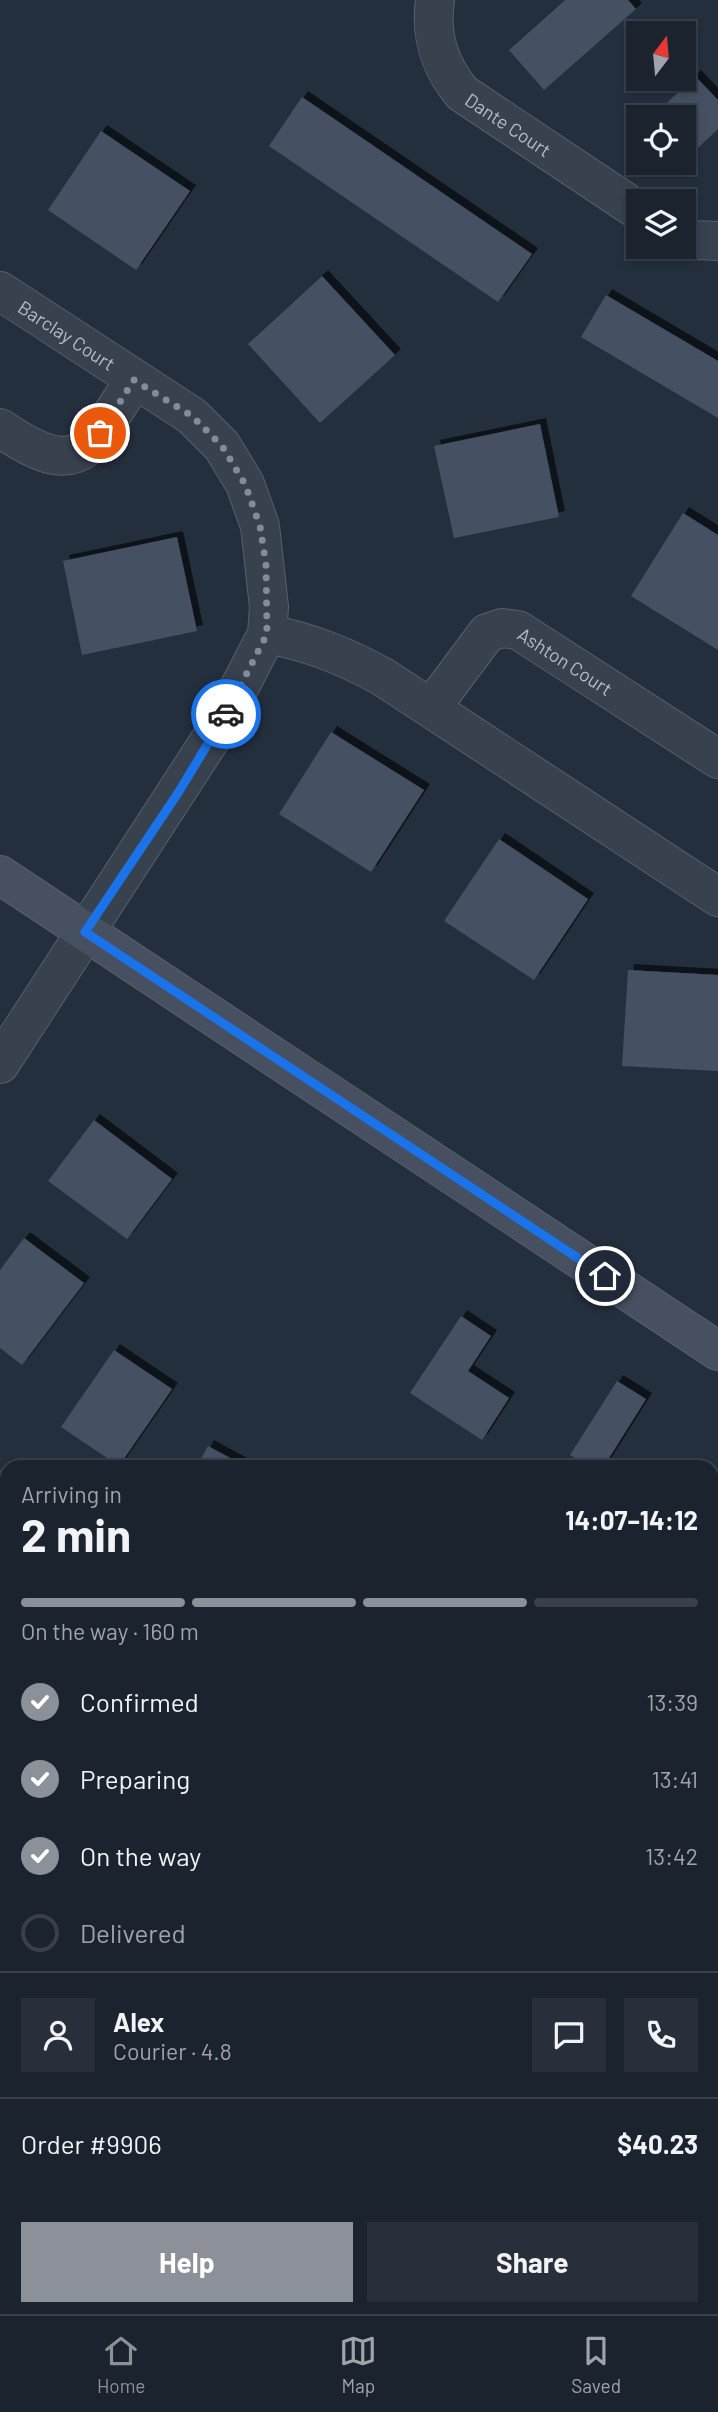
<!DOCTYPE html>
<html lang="en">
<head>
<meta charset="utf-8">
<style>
	body { margin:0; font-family:Barlow,sans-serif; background:#282f3a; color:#f1f3f6; height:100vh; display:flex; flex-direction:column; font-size:26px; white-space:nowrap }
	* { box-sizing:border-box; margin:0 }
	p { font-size:23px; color:#a0a4aa }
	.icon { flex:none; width:38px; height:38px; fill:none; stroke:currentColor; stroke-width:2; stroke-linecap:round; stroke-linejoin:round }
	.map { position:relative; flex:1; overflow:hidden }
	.panel { position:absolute; left:0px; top:1460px; width:719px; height:856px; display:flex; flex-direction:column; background:#1b232e; border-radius:21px 21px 0 0; box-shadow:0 4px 10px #0003,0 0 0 2px #39404a }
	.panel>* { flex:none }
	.needle { width:46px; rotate:16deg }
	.controls { position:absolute; left:626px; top:21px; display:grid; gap:14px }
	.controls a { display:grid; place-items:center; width:70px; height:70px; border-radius:0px; background:#1b232e; box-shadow:0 4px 10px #0003,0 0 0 2px #39404a; font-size:35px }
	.pin { position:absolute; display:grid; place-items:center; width:60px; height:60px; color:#fff; margin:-30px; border:4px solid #fff; border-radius:50%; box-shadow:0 2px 7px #0007 }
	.courier { position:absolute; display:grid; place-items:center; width:70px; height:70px; margin:-35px; border:5px solid #1a73e8; border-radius:50%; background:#fff; color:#222; box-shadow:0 2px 9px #0007 }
	.overview em { font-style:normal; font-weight:700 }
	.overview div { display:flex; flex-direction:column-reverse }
	.overview { display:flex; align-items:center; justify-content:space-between; height:119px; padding:0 21px }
	h1 { font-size:46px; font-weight:700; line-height:52px }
	.bar { display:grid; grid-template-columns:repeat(4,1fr); gap:10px 7px; align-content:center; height:84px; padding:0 21px }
	.bar i { height:9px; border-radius:5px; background:#39404a }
	.bar .current { background:#8c9099 }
	.bar p { grid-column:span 4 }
	.line { display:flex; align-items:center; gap:18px; padding:0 21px; border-top:2px solid #39404a }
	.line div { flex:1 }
	.round { display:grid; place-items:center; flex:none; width:74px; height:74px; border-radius:0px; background:#282f3a }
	ol { padding:0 21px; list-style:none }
	li { display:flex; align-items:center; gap:21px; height:77px }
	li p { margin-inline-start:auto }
	li .icon { padding:7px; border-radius:50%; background:#8c9099; color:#fff; stroke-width:4 }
	li:last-child { color:#a0a4aa }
	li i { width:38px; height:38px; border:4px solid #39404a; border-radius:50% }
	.cta { display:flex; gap:14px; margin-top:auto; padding:14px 21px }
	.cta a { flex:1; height:80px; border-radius:0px; background:#8c9099; color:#fff; font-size:28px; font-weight:700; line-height:80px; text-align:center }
	.cta a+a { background:#282f3a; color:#f1f3f6 }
	.tab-bar { display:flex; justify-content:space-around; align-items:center; height:98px; border-top:2px solid #39404a; background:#1b232e; font-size:19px; color:#a0a4aa }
	.tab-bar a { display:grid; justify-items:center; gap:4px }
	.tab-bar .current { color:#8c9099 }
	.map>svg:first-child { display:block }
	.building { fill:#455162; filter:url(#shadow) }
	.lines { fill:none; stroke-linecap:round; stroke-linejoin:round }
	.street-casing { stroke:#565f6c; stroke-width:40 }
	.secondary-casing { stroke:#565f6c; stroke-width:40 }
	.street { stroke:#38414e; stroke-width:38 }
	.secondary { stroke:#465061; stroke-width:38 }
	.done { stroke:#828b98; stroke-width:7; stroke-dasharray:0 12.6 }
	.route { stroke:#1a73e8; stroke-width:9 }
	.labels { text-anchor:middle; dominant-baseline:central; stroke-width:5; stroke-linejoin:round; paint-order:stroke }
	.street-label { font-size:19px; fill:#b4bcc9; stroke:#1d2633 }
</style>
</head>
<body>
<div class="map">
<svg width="718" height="2314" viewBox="0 0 718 2314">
	<defs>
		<filter id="shadow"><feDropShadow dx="6" dy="-6" stdDeviation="0" flood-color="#0009"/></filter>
	</defs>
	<rect width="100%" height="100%" fill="#242f3e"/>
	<g class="building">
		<polygon points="565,0 628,0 636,9 544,90 509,50"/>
		<polygon points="695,76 718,100 718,129 684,161 684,117 652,117"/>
		<polygon points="302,97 532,254 498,302 269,146"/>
		<polygon points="101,131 190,191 136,270 48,210"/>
		<polygon points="322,276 395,355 320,423 248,344"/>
		<polygon points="606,295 718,361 718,418 581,337"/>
		<polygon points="540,424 559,517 454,538 434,446"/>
		<polygon points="683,513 718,535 718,650 631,596"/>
		<polygon points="177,537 197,631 82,655 63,561"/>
		<polygon points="331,732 424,790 371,872 279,814"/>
		<polygon points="499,839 588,899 534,980 444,921"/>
		<polygon points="628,970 718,975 718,1071 622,1066"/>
		<polygon points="94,1120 172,1179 127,1239 48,1181"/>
		<polygon points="24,1238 84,1283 22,1365 0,1348 0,1270"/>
		<polygon points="461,1316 491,1336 468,1371 509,1398 482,1440 410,1393"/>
		<polygon points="114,1350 172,1389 119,1466 61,1427"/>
		<polygon points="617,1381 646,1399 604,1466 589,1466 570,1455"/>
		<polygon points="208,1446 245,1466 197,1466"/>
		<polygon points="718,1483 718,1511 712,1507 712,1491"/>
		<polygon points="712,2032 718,2036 718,2110 712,2118"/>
		<polygon points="7,2243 7,2308 28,2308 24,2314 8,2314 0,2309 0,2253"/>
		<polygon points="411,2308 447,2308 444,2312 447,2314 407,2314"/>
	</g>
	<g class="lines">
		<defs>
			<g id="street">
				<path id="s1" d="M435 0C430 36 439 65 462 93L639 211"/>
				<polyline points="684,237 695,240 718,241"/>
				<path id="s2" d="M0 291 192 416 222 446 245 484 260 526 269 607 267 634 221 723 0 1064"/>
				<path d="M0 428C82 484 89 449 134 380"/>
				<path d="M267 634C310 642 345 656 383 677L718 897"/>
				<path id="s3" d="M431 708 487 633 502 628 518 630 718 759"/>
				<polyline points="0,1490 7,1496"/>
				<polyline points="712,1968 718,1972"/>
				<polyline points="0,2036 7,2025"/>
				<polyline points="0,2152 7,2159"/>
				<polyline points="227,2308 236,2314"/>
			</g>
			<polyline id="secondary" points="0,875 718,1351"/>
		</defs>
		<use href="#street" class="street-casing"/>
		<use href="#secondary" class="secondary-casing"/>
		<use href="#street" class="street"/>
		<use href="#secondary" class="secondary"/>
	</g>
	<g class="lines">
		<polyline class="done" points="100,433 134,380 192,416 222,446 245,484 260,526 266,565 267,634 226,714"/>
		<polyline class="route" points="226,714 178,793 85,932 605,1276"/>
	</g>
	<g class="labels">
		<g class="street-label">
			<text stroke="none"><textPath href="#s1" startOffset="156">Dante Court</textPath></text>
			<text stroke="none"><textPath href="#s2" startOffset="80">Barclay Court</textPath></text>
			<text stroke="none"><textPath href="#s3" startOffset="182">Ashton Court</textPath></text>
		</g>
	</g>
</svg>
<div class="controls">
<a><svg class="needle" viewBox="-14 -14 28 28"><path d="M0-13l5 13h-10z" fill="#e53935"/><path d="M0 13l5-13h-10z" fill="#a0a4aa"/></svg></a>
<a><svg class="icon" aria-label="locate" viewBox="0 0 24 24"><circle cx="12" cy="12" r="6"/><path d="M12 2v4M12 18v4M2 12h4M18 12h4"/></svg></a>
<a><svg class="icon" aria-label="layers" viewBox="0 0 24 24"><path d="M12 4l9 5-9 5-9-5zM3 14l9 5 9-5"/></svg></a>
</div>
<div class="pin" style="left:100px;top:433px;background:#ea580c"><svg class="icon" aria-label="bag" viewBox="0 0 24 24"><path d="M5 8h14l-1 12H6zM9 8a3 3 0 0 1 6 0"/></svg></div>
<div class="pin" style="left:605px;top:1276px;background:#1f2937"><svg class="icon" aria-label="home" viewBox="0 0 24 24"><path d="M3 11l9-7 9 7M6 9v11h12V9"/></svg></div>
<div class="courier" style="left:226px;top:714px"><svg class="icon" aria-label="car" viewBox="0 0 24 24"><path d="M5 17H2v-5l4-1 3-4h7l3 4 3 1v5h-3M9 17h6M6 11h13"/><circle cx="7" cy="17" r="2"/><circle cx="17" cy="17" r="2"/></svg></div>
<section class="panel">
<div class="overview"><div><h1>2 min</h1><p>Arriving in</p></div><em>14:07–14:12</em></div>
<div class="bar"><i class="current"></i><i class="current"></i><i class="current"></i><i></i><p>On the way · 160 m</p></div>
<ol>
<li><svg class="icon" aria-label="check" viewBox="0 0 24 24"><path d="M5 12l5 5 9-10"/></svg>Confirmed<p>13:39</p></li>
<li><svg class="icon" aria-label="check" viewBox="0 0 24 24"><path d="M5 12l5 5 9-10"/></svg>Preparing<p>13:41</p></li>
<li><svg class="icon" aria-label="check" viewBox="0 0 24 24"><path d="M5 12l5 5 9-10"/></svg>On the way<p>13:42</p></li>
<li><i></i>Delivered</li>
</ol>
<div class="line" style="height:126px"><a class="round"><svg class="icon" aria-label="person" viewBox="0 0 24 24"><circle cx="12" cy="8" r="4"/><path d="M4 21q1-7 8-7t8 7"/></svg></a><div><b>Alex</b><p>Courier · 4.8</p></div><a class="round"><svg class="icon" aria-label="chat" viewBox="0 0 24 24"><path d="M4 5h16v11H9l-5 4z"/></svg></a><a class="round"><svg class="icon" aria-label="phone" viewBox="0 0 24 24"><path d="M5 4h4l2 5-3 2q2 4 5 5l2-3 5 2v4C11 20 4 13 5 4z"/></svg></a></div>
<div class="line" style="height:91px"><div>Order #9906</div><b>$40.23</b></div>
<div class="cta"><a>Help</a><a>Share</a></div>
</section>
</div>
<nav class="tab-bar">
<a class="current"><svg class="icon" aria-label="home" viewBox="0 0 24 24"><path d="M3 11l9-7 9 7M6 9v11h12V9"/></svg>Home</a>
<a><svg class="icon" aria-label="map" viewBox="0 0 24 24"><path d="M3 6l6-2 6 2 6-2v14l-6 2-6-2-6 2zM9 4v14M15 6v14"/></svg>Map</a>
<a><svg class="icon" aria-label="saved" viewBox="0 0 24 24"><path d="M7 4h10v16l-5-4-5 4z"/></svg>Saved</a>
</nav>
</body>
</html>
